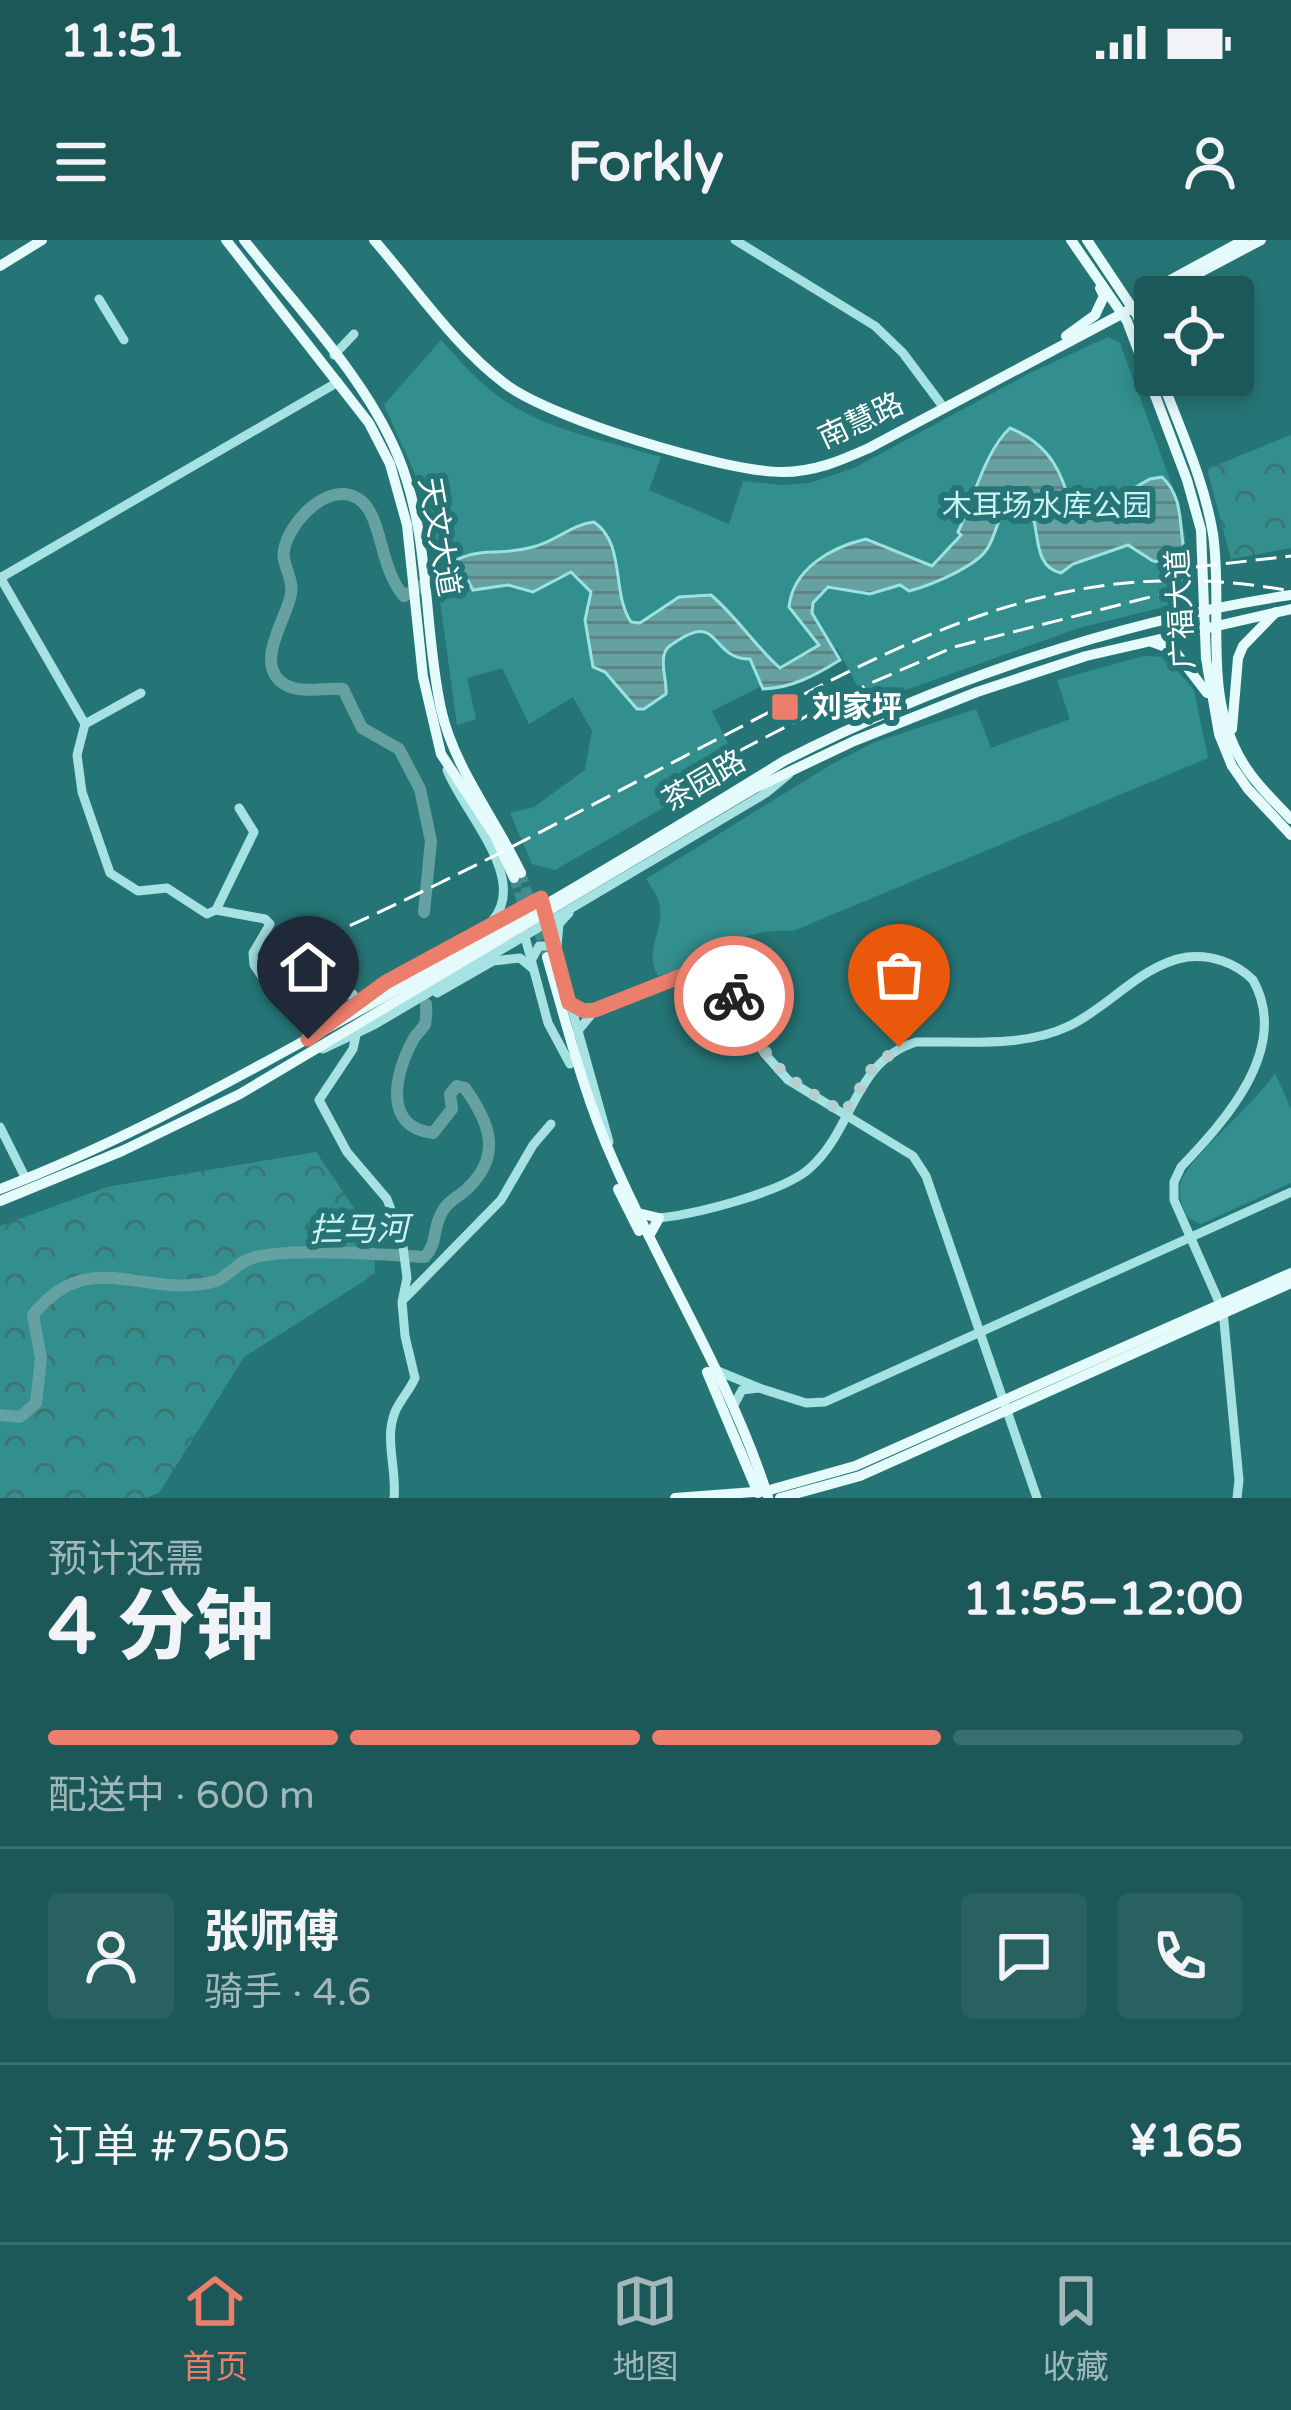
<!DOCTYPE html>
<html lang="zh">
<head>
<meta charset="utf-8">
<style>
	body { margin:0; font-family:"Varela Round","Noto Sans SC",sans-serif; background:#296161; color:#f1f3f6; height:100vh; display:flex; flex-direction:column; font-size:45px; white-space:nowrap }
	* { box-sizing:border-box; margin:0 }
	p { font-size:39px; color:#a0b8ba }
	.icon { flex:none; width:66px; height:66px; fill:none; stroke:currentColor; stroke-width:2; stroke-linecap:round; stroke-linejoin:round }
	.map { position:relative; height:1258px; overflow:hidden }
	.side { display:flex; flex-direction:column; background:#1c5858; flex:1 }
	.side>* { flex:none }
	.fabs { position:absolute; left:1134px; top:36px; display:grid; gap:24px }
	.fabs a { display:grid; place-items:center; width:120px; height:120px; border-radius:12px; background:#1c5858; box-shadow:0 6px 18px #0003; font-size:60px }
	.pin { position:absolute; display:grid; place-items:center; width:102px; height:102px; color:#fff; margin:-123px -51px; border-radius:50% 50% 50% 0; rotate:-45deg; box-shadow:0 0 12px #0007 }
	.pin .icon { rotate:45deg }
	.courier { position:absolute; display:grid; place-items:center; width:120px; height:120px; margin:-60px; border:9px solid #eb7f6c; border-radius:50%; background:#fff; color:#222; box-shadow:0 3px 15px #0007 }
	.summary em { font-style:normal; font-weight:800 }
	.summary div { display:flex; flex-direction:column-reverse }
	.summary { display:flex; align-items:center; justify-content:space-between; height:204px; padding:0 48px }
	h1 { font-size:78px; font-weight:800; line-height:90px }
	.bar { display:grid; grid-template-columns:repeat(4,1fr); gap:18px 12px; align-content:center; height:144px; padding:0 48px }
	.bar i { height:15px; border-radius:9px; background:#3a6e6e }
	.bar .selected { background:#eb7f6c }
	.bar p { grid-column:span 4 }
	.line { display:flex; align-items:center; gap:30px; padding:0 48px; border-top:3px solid #3a6e6e }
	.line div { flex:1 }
	.round { display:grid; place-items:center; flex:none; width:126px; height:126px; border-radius:12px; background:#296161 }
	.status { display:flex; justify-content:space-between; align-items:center; height:84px; padding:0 60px; background:#1c5858; direction:ltr }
	.status svg { height:33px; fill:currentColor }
	header { display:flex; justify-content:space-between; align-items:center; height:156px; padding:0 48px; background:#1c5858; font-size:54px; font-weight:800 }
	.dock { display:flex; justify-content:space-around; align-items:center; height:168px; border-top:3px solid #3a6e6e; background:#1c5858; font-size:33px; color:#a0b8ba }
	.dock a { display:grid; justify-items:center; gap:6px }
	.dock .selected { color:#eb7f6c }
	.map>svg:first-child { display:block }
	.green { fill:#338f8e }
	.forest { fill:url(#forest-crowns) }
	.water { fill:url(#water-rules); stroke:#9be3e1; stroke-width:3 }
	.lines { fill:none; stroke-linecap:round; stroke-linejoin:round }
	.river { stroke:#66a1a1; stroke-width:12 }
	.major-tunnel { stroke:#478a8b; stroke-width:10; stroke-dasharray:10 5; stroke-linecap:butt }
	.minor { stroke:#a6e2e2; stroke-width:9 }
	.major { stroke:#e5fafb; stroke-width:10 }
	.rail { stroke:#fff; stroke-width:3; stroke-dasharray:21 9; stroke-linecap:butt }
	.done { stroke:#b3cfcf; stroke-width:12; stroke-dasharray:0 21.6 }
	.route { stroke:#eb7f6c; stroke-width:15 }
	.poi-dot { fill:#eb7f6c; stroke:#267576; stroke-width:4.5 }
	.labels { text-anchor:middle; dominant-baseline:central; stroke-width:12; stroke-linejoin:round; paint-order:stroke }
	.street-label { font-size:30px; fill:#fff; stroke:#267576 }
	.park-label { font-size:30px; fill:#cbf3f3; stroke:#267576 }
	.poi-label { font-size:30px; font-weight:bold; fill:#fff; stroke:#267576; text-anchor:start }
	.water-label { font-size:33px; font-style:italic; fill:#d0f2f2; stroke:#267576 }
</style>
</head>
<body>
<div class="status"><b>11:51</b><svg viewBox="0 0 49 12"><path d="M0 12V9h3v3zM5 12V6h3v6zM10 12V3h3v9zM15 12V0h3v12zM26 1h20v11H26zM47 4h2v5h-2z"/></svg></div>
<header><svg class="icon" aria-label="menu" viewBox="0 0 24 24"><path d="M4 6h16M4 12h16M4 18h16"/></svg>Forkly<svg class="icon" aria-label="person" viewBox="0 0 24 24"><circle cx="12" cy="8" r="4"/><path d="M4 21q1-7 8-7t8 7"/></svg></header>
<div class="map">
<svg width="1291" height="1258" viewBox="0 0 1291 1258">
	<defs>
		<pattern id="forest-crowns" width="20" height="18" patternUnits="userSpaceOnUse" patternTransform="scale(3)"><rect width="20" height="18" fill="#338f8e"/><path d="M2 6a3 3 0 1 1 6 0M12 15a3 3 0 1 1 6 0" fill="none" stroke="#3d7474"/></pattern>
		<pattern id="water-rules" width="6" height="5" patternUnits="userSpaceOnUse" patternTransform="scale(3)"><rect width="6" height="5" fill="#66a1a1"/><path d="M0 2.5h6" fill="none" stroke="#5d8383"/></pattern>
	</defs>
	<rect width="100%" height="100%" fill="#267576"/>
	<g class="green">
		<path d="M1108 97 1120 103 1173 248 1185 296 1188 361 1079 388 867 464 837 408 712 471 738 525 555 630 532 624 510 573 534 567 585 530 592 491 573 457 529 484 502 428 467 438 476 479 457 485 429 281 416 236 384 165 441 100C460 121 479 143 502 159 548 191 608 201 661 217L649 250 729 284 743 241 782 245 809 243 854 228 1030 133Z"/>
		<path d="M1143 416 1165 417 1194 450 1208 518 793 691C763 688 741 698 714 709L710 719 658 736C643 712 664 691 660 667 659 657 651 647 646 639L832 524 875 502 976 469 991 508 1070 479 1057 440Z"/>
		<path d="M1275 833 1291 869V943L1201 984 1188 978C1182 966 1177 956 1181 942 1190 916 1256 864 1275 833Z"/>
	</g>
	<g class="forest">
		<polygon points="1291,195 1291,308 1231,319 1207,229"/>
		<polygon points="316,912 373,996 375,1034 244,1117 159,1253 146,1258 0,1258 0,986 107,947"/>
	</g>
	<path class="water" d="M1010 188C1051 205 1064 234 1073 277L1078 280 1150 239 1162 237C1187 260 1177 294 1187 322L1170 340 1164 337V322L1153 321 1128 305 1073 324 1061 333C1026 325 1046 276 1020 254 995 264 1000 300 980 317 964 331 929 346 909 351L900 345 870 354 828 347 813 363 812 373 840 420C816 435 792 448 763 449L750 419C710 419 721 372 677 401 670 406 666 407 664 415 661 426 667 442 666 454L644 469H637L605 432 593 427 585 380 591 352 571 332 533 352 508 345 473 350 465 335H454L436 345 435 333C480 301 488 319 533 307 555 302 572 284 594 282 626 304 611 352 631 382L640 383 679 357 711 355C737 377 754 405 780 428L819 405 789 367C793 328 832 307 866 299L932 326 961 295 958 292C974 258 985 211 1010 188Z"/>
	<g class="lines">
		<g class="river">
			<polyline points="1168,316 1177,329 1187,333"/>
			<path d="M424 672 431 601 420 549 399 509 362 488 343 449C322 447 297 456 280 441 256 420 287 378 291 354 294 338 281 324 284 310 289 282 328 241 357 258 383 272 378 327 404 356L447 331"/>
			<path d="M0 1175 20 1177 36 1163 41 1118 33 1075C90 1003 145 1061 216 1041 227 1037 236 1025 247 1020 277 1006 387 1015 425 1017 437 1004 433 989 441 974 447 961 459 957 468 948 503 914 489 882 465 848L457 846 450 854 452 869 433 893C382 887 395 834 413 800 416 794 422 790 425 784 427 777 426 770 426 764"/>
		</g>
		<g class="major-tunnel">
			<polyline points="521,633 547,717"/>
			<polyline points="514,638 526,674"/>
		</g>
		<g class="minor">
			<polyline points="735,0 875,86 903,113 944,168"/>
			<polyline points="99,59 124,100"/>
			<polyline points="334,115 354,94"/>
			<polyline points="0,337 85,484 77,515 82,552 110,633 138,651 167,648 207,674 216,670 265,679 270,684 253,713 254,725 283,767 353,754 357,762"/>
			<polyline points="0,338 338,142"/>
			<polyline points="85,484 141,453"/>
			<path d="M447 530C463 572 530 639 492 681"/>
			<polyline points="216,670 254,592 239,568"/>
			<polyline points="524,693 548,783 570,824"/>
			<polyline points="557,706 559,684 569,673"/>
			<polyline points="531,721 539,706 550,706 554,713"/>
			<polyline points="437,753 493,721 520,718 532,728"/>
			<polyline points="330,782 386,742 541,658 609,902"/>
			<path d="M577 792 595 770 690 731C707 726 714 728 726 741L764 813 788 840 913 916 926 936 1037 1258"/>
			<path d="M356 795 353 809 319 860 347 912 387 959 402 999 407 1038 402 1062 405 1096 415 1138C410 1150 400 1160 395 1172 384 1199 397 1229 394 1258"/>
			<polyline points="323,809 374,785 766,553 789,534"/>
			<polyline points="0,887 26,939"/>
			<path d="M659 978C696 974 784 952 810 928 854 889 853 822 916 802 965 801 1023 808 1069 786 1108 768 1142 724 1187 717 1211 714 1236 723 1253 740 1291 808 1226 880 1181 927L1174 942V960L1223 1071 1239 1240 1237 1258"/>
			<polyline points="405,1058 501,960 533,905 551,884"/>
			<polyline points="713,1129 759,1148 742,1150 734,1165"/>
			<polyline points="759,1148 806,1163 825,1162 1291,952"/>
		</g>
		<g class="major">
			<polyline points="226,0 369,183 390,224 407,285 423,437 441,514 495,596 514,638"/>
			<path d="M244 0C296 66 366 138 398 216 431 296 423 386 441 469 454 528 495 578 521 633"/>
			<path d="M374 0C415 47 454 105 504 143 548 178 725 232 782 232 814 232 840 221 869 208L1261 0"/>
			<polyline points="1071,0 1127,81 1187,240 1201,290 1206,419 1219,494 1232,526 1248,549 1291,595"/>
			<polyline points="1087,0 1137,75 1155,121"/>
			<polyline points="0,26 42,0"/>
			<polyline points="1141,56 1244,0"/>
			<polyline points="1148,92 1149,74 1155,65"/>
			<polyline points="1066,96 1095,75 1104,56 1100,48"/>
			<path d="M1160 135C1179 187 1204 239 1213 294 1224 369 1201 455 1243 523 1256 544 1274 561 1291 579"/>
			<polyline points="1152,402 1174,410 1207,453"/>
			<polyline points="1232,489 1238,418 1243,406 1276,372"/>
			<path d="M547 717C567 786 584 855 613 920 662 1033 731 1140 768 1257"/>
			<path d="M0 949C109 907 210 853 311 797 471 710 629 617 784 521 941 441 1117 381 1291 355"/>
			<polyline points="618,949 639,991"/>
			<polyline points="0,961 122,911 240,854 755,548 854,501 977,452 1086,416 1291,369"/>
			<polyline points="638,973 659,978 649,996"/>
			<polyline points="707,1132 758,1253"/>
			<polyline points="675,1258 766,1251 855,1226 1291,1033"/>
			<polyline points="780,1258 860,1236 1291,1043"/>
		</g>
		<g class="rail">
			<polyline points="1196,327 1291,316"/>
			<polyline points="739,511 871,443 954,407 1170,352"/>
			<path d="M295 710C435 650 569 577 704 506 902 404 1058 308 1291 351"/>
		</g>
	</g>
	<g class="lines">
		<path class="done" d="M734 756C771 827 775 833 845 873L871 830 899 807"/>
		<polyline class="route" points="308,799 386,742 541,658 569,763 584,771 595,770 704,727 716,730 734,756"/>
	</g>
	<rect class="poi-dot" x="770" y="452" width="30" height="30" rx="6"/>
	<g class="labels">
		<g class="street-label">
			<text transform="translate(861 181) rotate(-25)">南慧路</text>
			<text transform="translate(439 297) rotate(80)">天文大道</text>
			<text transform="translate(1181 369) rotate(-93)">广福大道</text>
			<text transform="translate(704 541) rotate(-30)">茶园路</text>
		</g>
		<g class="park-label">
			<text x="1047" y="266">木耳场水库公园</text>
		</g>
		<g class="poi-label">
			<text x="812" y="467">刘家坪</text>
		</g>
		<g class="water-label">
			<text transform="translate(359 990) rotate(-1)">拦马河</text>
		</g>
	</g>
</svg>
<div class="fabs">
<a><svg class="icon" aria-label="locate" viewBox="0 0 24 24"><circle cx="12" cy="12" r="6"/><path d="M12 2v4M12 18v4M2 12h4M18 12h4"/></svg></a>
</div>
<div class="pin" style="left:899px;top:807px;background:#ea580c"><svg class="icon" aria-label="bag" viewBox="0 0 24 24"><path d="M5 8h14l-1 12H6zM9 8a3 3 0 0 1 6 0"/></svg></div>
<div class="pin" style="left:308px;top:799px;background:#1f2937"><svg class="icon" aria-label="home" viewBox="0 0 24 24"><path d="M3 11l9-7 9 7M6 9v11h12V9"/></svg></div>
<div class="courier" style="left:734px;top:756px"><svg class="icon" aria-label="bike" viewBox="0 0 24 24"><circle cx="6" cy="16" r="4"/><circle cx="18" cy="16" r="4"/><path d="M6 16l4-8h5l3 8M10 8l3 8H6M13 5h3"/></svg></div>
</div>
<section class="side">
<div class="summary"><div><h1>4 分钟</h1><p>预计还需</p></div><em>11:55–12:00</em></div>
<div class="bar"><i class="selected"></i><i class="selected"></i><i class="selected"></i><i></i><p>配送中 · 600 m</p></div>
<div class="line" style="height:216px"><a class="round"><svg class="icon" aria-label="person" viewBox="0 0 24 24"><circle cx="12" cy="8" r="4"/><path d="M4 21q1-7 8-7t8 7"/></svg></a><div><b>张师傅</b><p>骑手 · 4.6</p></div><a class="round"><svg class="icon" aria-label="chat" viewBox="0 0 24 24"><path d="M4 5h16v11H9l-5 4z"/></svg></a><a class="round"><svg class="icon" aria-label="phone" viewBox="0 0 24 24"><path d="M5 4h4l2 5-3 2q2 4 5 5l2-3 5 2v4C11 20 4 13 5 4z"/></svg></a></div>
<div class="line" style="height:156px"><div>订单 #7505</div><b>¥165</b></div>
</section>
<nav class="dock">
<a class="selected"><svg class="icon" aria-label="home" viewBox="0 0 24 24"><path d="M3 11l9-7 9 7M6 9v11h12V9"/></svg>首页</a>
<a><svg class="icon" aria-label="map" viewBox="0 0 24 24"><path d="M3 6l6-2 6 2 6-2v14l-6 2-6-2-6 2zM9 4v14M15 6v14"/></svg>地图</a>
<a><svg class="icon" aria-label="saved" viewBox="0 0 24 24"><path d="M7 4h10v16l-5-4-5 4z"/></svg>收藏</a>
</nav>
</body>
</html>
